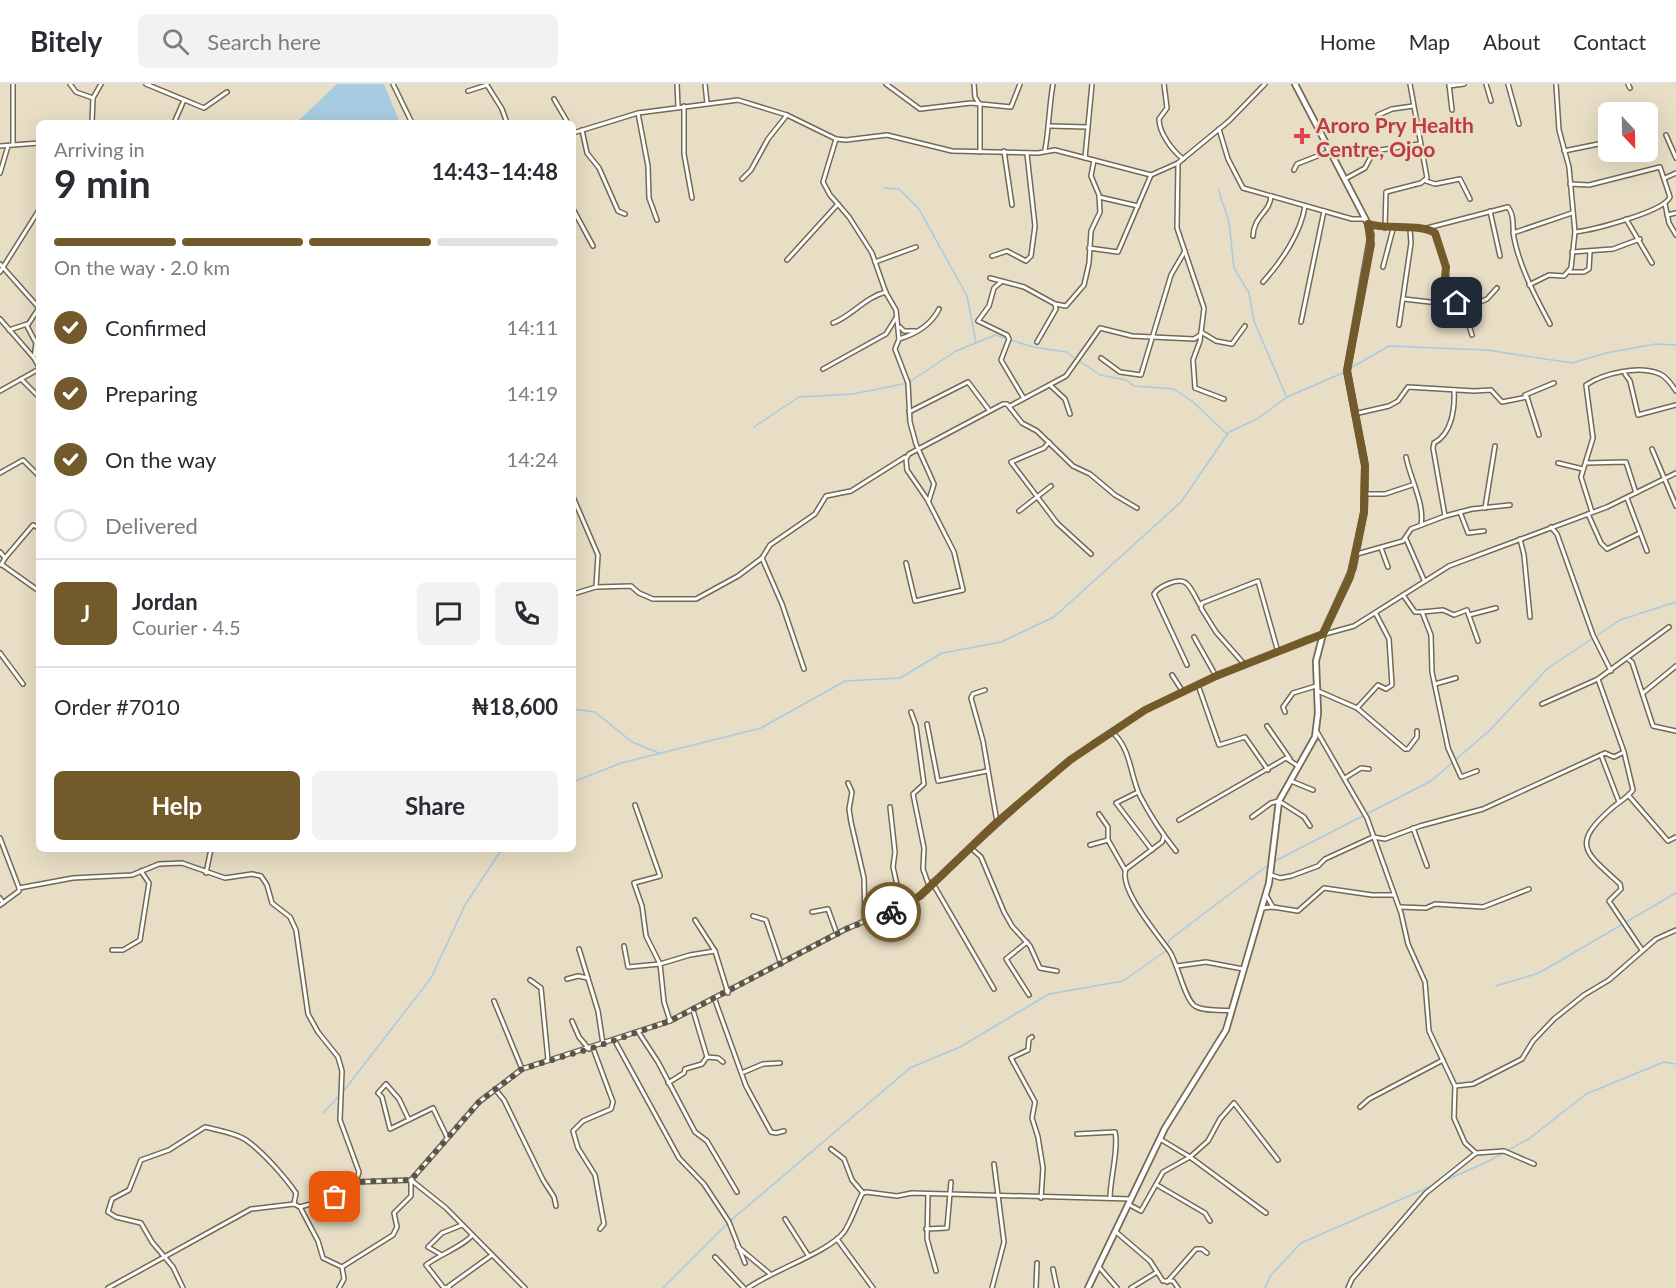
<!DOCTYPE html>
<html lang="en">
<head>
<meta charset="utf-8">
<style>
	body { margin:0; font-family:Lato,sans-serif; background:#f2f2f3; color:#2b2b33; height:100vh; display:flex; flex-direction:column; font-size:22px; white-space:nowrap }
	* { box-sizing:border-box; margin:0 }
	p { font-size:20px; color:#7c7c81 }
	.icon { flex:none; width:33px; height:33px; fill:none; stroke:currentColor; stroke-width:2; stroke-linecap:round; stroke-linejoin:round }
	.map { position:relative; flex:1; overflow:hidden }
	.panel { position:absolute; left:36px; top:36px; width:540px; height:732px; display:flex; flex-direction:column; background:#fff; border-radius:9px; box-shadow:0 6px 24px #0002 }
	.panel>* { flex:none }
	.needle { width:39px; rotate:158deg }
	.fabs { position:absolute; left:1598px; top:18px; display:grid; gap:12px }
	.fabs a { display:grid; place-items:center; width:60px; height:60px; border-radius:9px; background:#fff; box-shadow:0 6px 24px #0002; font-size:30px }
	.pin { position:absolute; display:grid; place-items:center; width:51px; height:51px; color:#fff; margin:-26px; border-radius:12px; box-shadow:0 3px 9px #0006 }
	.courier { position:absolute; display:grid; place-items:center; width:60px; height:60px; margin:-30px; border:4px solid #735a2b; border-radius:50%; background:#fff; color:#222; box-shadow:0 2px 8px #0007 }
	.head em { font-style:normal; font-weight:700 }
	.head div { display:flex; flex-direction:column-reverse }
	.head { display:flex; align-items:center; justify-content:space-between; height:102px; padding:0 18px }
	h1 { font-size:39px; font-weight:700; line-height:45px }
	.bar { display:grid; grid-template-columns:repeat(4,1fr); gap:9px 6px; align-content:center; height:72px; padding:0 18px }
	.bar i { height:8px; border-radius:4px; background:#e1e1e2 }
	.bar .active { background:#735a2b }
	.bar p { grid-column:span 4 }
	.line { display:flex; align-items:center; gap:15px; padding:0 18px; border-top:2px solid #e1e1e2 }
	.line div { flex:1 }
	.round { display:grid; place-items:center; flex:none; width:63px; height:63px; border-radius:9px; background:#f2f2f3 }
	ol { padding:0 18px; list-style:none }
	li { display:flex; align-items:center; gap:18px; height:66px }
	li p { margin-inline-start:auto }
	li .icon { padding:6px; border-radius:50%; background:#735a2b; color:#fff; stroke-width:4 }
	li:last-child { color:#7c7c81 }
	li i { width:33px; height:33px; border:3px solid #e1e1e2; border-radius:50% }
	.action { display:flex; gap:12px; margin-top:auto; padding:12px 18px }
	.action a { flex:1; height:69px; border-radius:9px; background:#735a2b; color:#fff; font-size:24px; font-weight:700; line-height:69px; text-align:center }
	.action a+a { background:#f2f2f3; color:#2b2b33 }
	header { display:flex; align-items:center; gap:36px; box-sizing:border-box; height:84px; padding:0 30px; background:#fff; border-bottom:2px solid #e1e1e2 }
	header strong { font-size:28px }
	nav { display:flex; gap:33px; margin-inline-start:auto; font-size:21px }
	.search { width:420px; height:54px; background:#f2f2f3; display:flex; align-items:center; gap:15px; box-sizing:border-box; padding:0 21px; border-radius:9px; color:#7c7c81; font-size:22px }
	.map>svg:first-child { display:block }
	.water { fill:#a7cbe0 }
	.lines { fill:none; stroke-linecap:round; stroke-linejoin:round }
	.stream { stroke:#a7cbe0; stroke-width:1.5 }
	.minor-casing { stroke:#736a53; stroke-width:6 }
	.secondary-casing { stroke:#736a53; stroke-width:8 }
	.minor { stroke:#fff; stroke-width:3 }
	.secondary { stroke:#fff; stroke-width:4.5 }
	.done { stroke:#5a5548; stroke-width:6; stroke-dasharray:0 10.8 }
	.route { stroke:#735a2b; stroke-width:8 }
	.health-dot { fill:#e0444e; stroke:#e8dec5; stroke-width:2 }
	.labels { text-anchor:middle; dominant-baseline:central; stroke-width:5; stroke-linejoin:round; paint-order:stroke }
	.health-label { font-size:21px; font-weight:bold; fill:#be3a42; stroke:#e8dec5; text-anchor:start }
</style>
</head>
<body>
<header>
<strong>Bitely</strong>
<div class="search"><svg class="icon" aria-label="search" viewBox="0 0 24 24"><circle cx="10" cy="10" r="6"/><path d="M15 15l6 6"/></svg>Search here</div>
<nav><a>Home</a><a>Map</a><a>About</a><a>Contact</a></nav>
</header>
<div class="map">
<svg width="1676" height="1204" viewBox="0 0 1676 1204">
	<rect width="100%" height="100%" fill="#e8dec5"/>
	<polygon class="water" points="337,0 384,0 400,39 296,39"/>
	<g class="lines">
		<g class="stream">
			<polyline points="884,104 899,105 919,125 967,212 976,259"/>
			<polyline points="1218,105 1229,138 1234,184 1249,209 1254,237 1286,312"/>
			<polyline points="1349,285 1389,262 1487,266 1572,279 1606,269 1656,260 1676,261"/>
			<polyline points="754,343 799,313 853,310 908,299 956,267 995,251 1033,263 1066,268 1100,291 1126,296 1134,302 1174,305 1192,317 1227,350"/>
			<polyline points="573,625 595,628 632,658 661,670"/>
			<polyline points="573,698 621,679 761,644 845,597 900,594 942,569 1001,558 1054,533 1181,418 1229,348 1257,335 1287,313 1345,288"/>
			<polyline points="1275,777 1431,697 1490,646 1547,585 1620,536 1676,518"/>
			<polyline points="1168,862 1169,856 1271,779"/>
			<polyline points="1496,902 1539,889 1676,809"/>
			<polyline points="342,1009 431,894 465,821 502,765"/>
			<polyline points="323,1029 339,1012"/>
			<polyline points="1444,1097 1489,1077 1530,1054 1586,1010 1664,978 1676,980"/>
			<polyline points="663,1204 729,1138 910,984 960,963 1049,910 1123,897 1167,866"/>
			<polyline points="1265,1204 1271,1191 1301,1159 1434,1101"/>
		</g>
		<defs>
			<g id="minor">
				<polyline points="70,0 76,8 93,14"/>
				<polyline points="146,0 204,24 227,8"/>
				<polyline points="393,0 412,39"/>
				<polyline points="677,0 678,22"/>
				<polyline points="705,0 707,19"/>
				<polyline points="886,0 920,25 971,19 1011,23 1020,0"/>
				<polyline points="974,0 975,13 980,21 980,68"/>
				<path d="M1164 0 1167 24 1159 35C1159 49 1172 66 1183 75"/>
				<polyline points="1449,0 1452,26"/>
				<polyline points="1486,0 1491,17"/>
				<polyline points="1508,0 1519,40"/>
				<polyline points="1628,0 1630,4"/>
				<polyline points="1449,2 1464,0"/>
				<polyline points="468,7 487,1 502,25 507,39"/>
				<polyline points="554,15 568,39"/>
				<polyline points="684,22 684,70 692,114"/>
				<polyline points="638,29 648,82 649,114 657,136"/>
				<polyline points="1378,31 1392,25 1413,22"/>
				<polyline points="92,39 93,14 101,0"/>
				<polyline points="174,39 184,16"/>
				<polyline points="1050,42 1087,43"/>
				<polyline points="1219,45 1228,75 1243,104 1352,135 1365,135"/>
				<polyline points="582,46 587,69 599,84 618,127 625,130"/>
				<polyline points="573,49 638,29 738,16 787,31 836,55 846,56 887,51 952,67 1038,69 1055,66 1151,91 1178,79 1229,37 1265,0"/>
				<polyline points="1666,51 1676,74"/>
				<polyline points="836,55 823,98 830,111 849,133 872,169 886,209 896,226 899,255 895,265 908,299 910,338 916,360 934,400 929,416"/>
				<polyline points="13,60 13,0"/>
				<polyline points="0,62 39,59"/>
				<path d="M1045 66C1049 44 1049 23 1053 0"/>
				<polyline points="1004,67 1012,121"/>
				<polyline points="1564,67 1608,58"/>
				<polyline points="1085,74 1092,0"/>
				<polyline points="1178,79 1177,144 1204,224 1200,257 1193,276 1195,304 1224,315"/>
				<polyline points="1294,86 1297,80 1330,67"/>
				<polyline points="0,89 8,62"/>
				<polyline points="1665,94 1676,89"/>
				<polyline points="742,95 751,86 768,55 787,31"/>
				<polyline points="1345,95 1365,84 1374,67 1419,60"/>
				<polyline points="1426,97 1435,100 1460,95 1470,115"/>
				<path d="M1570 100 1589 101 1660 83 1670 113C1664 128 1592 146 1575 148"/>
				<polyline points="1099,113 1138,122"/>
				<polyline points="1665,120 1669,139 1676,151"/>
				<polyline points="573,125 593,162"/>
				<polyline points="1490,127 1500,172"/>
				<polyline points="1667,131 1676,129"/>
				<polyline points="1626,135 1652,179"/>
				<path d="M1368 140C1387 146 1421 139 1435 149L1444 176 1448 203 1465 228 1472 251"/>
				<polyline points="1385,144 1386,108 1421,99 1427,94 1410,0"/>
				<path d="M1427 144 1508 123C1515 132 1512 143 1514 154 1520 184 1536 214 1550 240"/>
				<polyline points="1513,149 1572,129"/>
				<path d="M1253 152C1254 131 1270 129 1271 112"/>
				<polyline points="1089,164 1118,168 1151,91"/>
				<polyline points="1572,168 1613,165 1640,155"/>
				<polyline points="992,172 1007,167 1026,177 1031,172 1035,142 1027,70"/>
				<polyline points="787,176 838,120"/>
				<polyline points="875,178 916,163"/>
				<polyline points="0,180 39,224"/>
				<polyline points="1383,183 1393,145"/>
				<polyline points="0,188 39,126"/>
				<polyline points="1570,188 1584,188 1589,185 1590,168"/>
				<polyline points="990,194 1024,203 1055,220"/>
				<polyline points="1001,198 994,204 989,222 978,237 1007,251 1009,255 1001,276 1023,313"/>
				<path d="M1263 198C1281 178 1301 149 1305 122"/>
				<polyline points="1529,201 1549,191 1564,192 1571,184 1575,148 1569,83 1559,46 1556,0"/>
				<polyline points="1404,215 1430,218"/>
				<polyline points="39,224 27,242 36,259 34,274 39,283"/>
				<polyline points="1464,225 1487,215 1497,204"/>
				<polyline points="0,235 34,274"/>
				<polyline points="1301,238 1324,127"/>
				<path d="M833 239C852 232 865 213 886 208"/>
				<polyline points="1399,241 1411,159 1410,145"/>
				<polyline points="900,243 904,247 916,247"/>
				<polyline points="9,246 27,240"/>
				<polyline points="1201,248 1216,257 1232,260 1245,242"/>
				<path d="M899 255C916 250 931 241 939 225"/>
				<polyline points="1037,258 1056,225 1055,220 1066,222 1084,201 1089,179 1091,147 1100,128 1099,111 1091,92 1094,76"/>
				<polyline points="1101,274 1120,288 1141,291 1171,191 1185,167"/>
				<polyline points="823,285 886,250 896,234"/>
				<polyline points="1625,290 1630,297 1638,331 1676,321"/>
				<polyline points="21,295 39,313"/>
				<polyline points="1051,302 1065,315 1070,330"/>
				<polyline points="0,307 39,285"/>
				<polyline points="1525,311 1554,299"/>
				<polyline points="1010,322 1066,292 1100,244 1132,252 1194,255 1200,251"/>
				<polyline points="909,328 968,298 989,326"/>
				<polyline points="1354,330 1389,322 1398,317 1408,303 1474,307 1491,306 1502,318 1527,313 1539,351"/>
				<polyline points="1049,358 1044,364 1011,378 1057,439 1091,470"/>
				<polyline points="1652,365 1676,422"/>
				<path d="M1406 373C1410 394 1425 420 1421 441"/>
				<polyline points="1558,379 1583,385"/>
				<polyline points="1586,379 1626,378 1636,409"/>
				<polyline points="0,389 23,376 39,392"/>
				<polyline points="1365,410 1385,410 1412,401"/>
				<polyline points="573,413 598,471 596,503"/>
				<polyline points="1627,414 1647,467"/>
				<polyline points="1485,424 1495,362"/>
				<polyline points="1019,427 1051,402"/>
				<polyline points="1460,428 1468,449 1484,447"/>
				<path d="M1592 428 1581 393 1593 354 1586 301C1604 289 1639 281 1660 290 1667 293 1672 301 1676 307"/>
				<polyline points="1588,430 1601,459 1607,465 1640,449"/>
				<path d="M1445 432 1433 364 1434 359C1452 350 1455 324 1454 306"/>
				<polyline points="1551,443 1557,450 1593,551 1611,587"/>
				<polyline points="1406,455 1424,496"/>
				<polyline points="1520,455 1524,471 1530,533"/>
				<polyline points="1381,464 1388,483"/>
				<polyline points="0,468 5,474 1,481"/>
				<polyline points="1357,470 1403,457 1411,445 1445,432 1472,425 1510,421"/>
				<polyline points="5,474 33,441 39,444"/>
				<polyline points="906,479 915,517 963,506 954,468 927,415 907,386 906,375 909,370 1003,320 1007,320 1022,339 1037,347 1073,382 1090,390 1115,411 1137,424"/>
				<polyline points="1,480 39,507"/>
				<polyline points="573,510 596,503 631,502 639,509 653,515 696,515 738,492 762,474"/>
				<polyline points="1403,511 1415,528 1422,528 1431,551 1432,588 1448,664 1461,693 1477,687"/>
				<polyline points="1422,528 1443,526 1454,531 1467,526 1478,557"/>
				<polyline points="1469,531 1496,524"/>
				<polyline points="1194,553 1216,592"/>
				<polyline points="0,569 23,600"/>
				<polyline points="1629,576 1632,578 1653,642 1676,647"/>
				<path d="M1187 581 1154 510C1158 503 1178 493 1186 499 1192 504 1196 515 1200 521"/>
				<polyline points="1245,581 1216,548 1201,524 1202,519 1258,497 1278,568"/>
				<polyline points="804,585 782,520 762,474 770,461 815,430 826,412 851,407 905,373"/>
				<polyline points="1172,591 1183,608"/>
				<path d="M1598 595 1624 668 1633 706C1627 714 1619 718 1612 724 1570 761 1585 768 1620 800L1621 805 1609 817 1642 866"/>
				<polyline points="1435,600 1456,594"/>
				<polyline points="1198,601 1219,661 1245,653 1268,686"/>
				<polyline points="985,606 973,610 971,614 983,657 997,738"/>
				<polyline points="1318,607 1357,624 1405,665 1408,665 1417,653 1417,647"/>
				<polyline points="1643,609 1676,582"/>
				<polyline points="1542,620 1598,595 1669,543"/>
				<polyline points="1357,624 1378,601 1386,605 1392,601 1389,555 1376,530"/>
				<polyline points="911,628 916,642 924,700 913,710 924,764 923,785 929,802"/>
				<polyline points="1285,628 1283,623 1293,609 1316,602"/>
				<polyline points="927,640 938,697 987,687"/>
				<polyline points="1267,642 1290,675"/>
				<polyline points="1316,646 1367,734 1401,829 1408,860 1425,898 1429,947 1455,1002 1454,1034 1465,1059 1476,1069 1504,1067 1534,1080"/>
				<path d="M1112 648C1131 664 1130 691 1140 712 1150 731 1163 751 1176 767"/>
				<polyline points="1601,671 1619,718"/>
				<polyline points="1345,694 1361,684 1369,685"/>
				<polyline points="1291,697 1313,706"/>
				<polyline points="848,699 852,708 849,725 851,738 864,794 865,837"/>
				<polyline points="1138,708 1116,719 1152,766"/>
				<polyline points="1629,712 1668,757 1676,753"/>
				<polyline points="635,721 660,792 634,799 642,822 646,852 660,880 664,918 670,937"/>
				<polyline points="890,723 895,768 893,783 902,823"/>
				<polyline points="1099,730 1108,743 1108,756 1125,786"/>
				<polyline points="1252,733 1271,719 1279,717 1304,733 1310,742"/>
				<polyline points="1179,736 1286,674 1298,682"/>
				<polyline points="1413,744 1427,782"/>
				<path d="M1164 752 1162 758 1126 785C1118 805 1159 852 1170 868 1178 881 1185 916 1195 922 1204 928 1221 925 1231 927"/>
				<polyline points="0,754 19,804 73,794 132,791 159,780 182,779 225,794 252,790 261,792 267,801 272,819 290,833 296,846 308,930 318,948 338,973 342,987 340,1036 359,1088 356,1098"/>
				<polyline points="1090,761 1108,756"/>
				<polyline points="971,764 981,773 1004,828 1012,842 1030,862 1040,884 1057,887"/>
				<polyline points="206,789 211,765"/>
				<polyline points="1271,791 1280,794 1291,792 1318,782 1325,775 1373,753 1385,755 1420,742 1483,725 1605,669 1614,673 1624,668"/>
				<polyline points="932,798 994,905"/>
				<polyline points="1266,811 1273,823"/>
				<polyline points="0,814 3,819"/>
				<polyline points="0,821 19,807 19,804"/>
				<polyline points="1400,823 1426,824 1435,820 1483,823 1529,805"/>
				<polyline points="1263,824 1273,823 1298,827 1324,804 1372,811 1393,811"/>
				<polyline points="812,828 828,825 837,850"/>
				<polyline points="753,832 766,836 781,880"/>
				<polyline points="695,836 715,867 728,909"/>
				<polyline points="1027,858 1006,875 1029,911"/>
				<polyline points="624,862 628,883 660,880 690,871 715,867"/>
				<polyline points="579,865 598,927 603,960"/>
				<polyline points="112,866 123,866 140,856 149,799 141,787"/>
				<polyline points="1177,882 1206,878 1243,885"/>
				<polyline points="567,895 578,892 588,894"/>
				<polyline points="530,896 541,904 548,976"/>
				<polyline points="715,916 746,1002 771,1048 776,1049 784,1047"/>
				<polyline points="494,917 522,985"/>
				<polyline points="693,926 707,973"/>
				<polyline points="572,937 579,953 589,965"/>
				<polyline points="639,949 658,978 695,1048 707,1057 737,1108"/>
				<polyline points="1032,953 1029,955 1028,966 1011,974 1035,1018 1032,1034 1038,1053 1043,1084 1041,1114"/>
				<polyline points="615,957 679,1074 704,1100 729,1138 745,1179"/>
				<polyline points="593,964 613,1018 611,1025 583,1037 573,1047 578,1064 595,1091 604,1140 600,1145"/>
				<polyline points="744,988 763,980 780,979"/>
				<polyline points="668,999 684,989 685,985 702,980 707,973 718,974 723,978"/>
				<polyline points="1455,1002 1473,1000 1522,975 1533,957 1554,935 1584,911 1609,896 1656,855 1676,846"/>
				<polyline points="495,1005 504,1016 543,1096 554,1113 556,1122"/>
				<polyline points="1360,1023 1369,1015 1443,976"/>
				<polyline points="409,1036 399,1015 386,1000 378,1009 382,1013 390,1045 433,1024 447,1053"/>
				<path d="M1077 1050 1115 1048C1119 1064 1110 1095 1110 1114"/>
				<polyline points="1160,1055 1190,1073 1266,1129"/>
				<polyline points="831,1065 844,1075 852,1096 863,1109"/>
				<polyline points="1157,1101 1205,1129 1210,1137"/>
				<polyline points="928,1110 927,1155 936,1187"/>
				<polyline points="1128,1120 1141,1127 1163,1088 1190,1073 1208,1057 1220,1035 1234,1019 1278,1076"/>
				<polyline points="300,1123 318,1157 323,1174 342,1183 344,1195 339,1204"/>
				<polyline points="785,1135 808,1171"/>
				<polyline points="926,1145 947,1144 951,1098"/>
				<polyline points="1115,1147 1150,1177 1163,1197 1173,1197 1178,1204"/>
				<polyline points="837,1155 873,1204"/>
				<polyline points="738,1163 769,1189"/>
				<polyline points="440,1170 428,1163 442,1149 462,1141"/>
				<polyline points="715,1173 744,1204"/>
				<polyline points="342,1183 393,1151 397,1143 394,1129 411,1112 411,1096 446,1124 525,1204"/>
				<polyline points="1099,1183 1117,1204"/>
				<polyline points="1053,1185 1057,1204"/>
				<polyline points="1167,1198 1196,1165 1202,1165 1207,1169"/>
				<polyline points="449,1202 492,1171"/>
				<path d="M449 1203 444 1204 426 1181C437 1172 467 1160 472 1151"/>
				<polyline points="108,1204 251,1125 294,1120 300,1123 335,1113 356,1098 411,1096 479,1018 522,985 670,937 846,845 914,816 1047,695 1095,658 1145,626 1220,591 1307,555 1354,542 1449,482 1607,423 1676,389"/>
				<path d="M183 1204 173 1183 152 1158 141 1139 116 1133 108 1128 112 1115 129 1106 141 1076 169 1066 205 1043C218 1046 236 1049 246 1056 263 1068 285 1093 296 1109L294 1120"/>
				<path d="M748 1204C771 1187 829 1168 844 1148 851 1138 856 1122 862 1110L866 1108 897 1112 912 1109 1131 1115"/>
				<polyline points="992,1204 1004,1158 994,1080"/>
				<polyline points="1036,1204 1037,1179"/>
				<polyline points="1131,1204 1157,1188"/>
				<polyline points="1348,1204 1352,1195 1426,1109 1476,1069"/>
			</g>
			<polyline id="secondary" points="1088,1204 1165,1044 1226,946 1269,799 1279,717 1315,653 1318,629 1316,577 1323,550 1353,484 1364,428 1365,382 1347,287 1371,151 1368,140 1295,0"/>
		</defs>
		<use href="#minor" class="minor-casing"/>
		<use href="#secondary" class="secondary-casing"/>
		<use href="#minor" class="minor"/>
		<use href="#secondary" class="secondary"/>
	</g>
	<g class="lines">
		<polyline class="done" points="335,1113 356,1098 411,1096 479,1018 522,985 592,964 670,937 846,845 891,828"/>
		<path class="route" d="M891 828 920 812 995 740 1070 676 1145 626 1216 592 1323 550 1350 493 1364 428 1365 381 1347 287 1371 160 1368 140C1387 146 1421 139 1435 149L1446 183 1445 194 1457 219"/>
	</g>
	<path class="health-dot" d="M1299 43h6v6h6v6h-6v6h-6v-6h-6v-6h6z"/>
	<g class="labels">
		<g class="health-label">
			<text x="1316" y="40">Aroro Pry Health<tspan x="1316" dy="24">Centre, Ojoo</tspan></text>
		</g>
	</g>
</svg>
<div class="fabs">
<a><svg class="needle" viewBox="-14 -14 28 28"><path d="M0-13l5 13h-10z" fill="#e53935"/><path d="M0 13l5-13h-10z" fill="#7c7c81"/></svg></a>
</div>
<div class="pin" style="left:335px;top:1113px;background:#ea580c"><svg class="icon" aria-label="bag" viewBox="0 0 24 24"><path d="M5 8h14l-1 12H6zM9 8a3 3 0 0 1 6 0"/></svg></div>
<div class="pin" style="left:1457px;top:219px;background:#1f2937"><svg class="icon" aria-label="home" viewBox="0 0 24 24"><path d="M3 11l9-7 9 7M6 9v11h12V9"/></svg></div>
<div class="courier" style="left:891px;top:828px"><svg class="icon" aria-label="bike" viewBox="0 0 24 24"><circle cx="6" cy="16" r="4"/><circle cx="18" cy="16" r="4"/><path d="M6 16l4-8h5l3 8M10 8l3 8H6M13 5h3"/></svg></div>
<section class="panel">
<div class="head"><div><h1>9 min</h1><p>Arriving in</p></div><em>14:43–14:48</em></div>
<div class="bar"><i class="active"></i><i class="active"></i><i class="active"></i><i></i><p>On the way · 2.0 km</p></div>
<ol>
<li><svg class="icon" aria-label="check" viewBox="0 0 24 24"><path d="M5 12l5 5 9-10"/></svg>Confirmed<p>14:11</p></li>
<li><svg class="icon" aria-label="check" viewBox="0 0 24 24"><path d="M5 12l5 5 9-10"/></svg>Preparing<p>14:19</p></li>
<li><svg class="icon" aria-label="check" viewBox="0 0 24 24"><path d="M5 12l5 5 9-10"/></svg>On the way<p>14:24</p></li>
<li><i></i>Delivered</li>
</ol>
<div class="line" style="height:108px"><b class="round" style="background:#735a2b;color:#fff">J</b><div><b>Jordan</b><p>Courier · 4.5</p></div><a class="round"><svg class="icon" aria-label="chat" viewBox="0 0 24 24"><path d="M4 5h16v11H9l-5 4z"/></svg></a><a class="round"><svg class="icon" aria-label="phone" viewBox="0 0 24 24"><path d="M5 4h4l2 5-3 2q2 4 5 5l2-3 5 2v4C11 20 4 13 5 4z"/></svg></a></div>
<div class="line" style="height:78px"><div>Order #7010</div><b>₦18,600</b></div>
<div class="action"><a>Help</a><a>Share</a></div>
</section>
</div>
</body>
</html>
